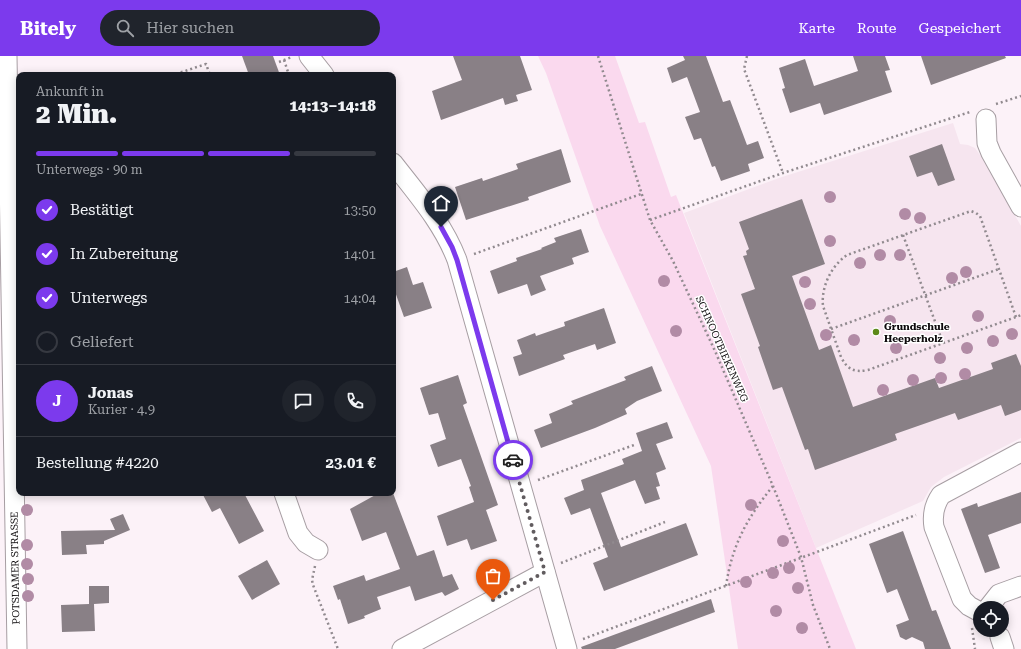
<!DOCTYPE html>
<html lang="de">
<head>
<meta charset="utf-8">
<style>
	body { margin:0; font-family:"Roboto Serif",serif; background:#20242c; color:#f1f3f6; height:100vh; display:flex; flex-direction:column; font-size:15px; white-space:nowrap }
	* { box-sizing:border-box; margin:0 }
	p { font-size:13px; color:#9ea1a6 }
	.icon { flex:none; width:22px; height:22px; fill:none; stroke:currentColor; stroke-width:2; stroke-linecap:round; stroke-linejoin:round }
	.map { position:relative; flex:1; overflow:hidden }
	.side { position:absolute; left:16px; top:16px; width:380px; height:424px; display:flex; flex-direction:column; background:#171b24; border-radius:8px; box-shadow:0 2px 10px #0003 }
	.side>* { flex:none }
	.buttons { position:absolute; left:973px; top:545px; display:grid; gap:8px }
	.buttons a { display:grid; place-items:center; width:36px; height:36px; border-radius:50%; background:#171b24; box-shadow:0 2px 10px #0003; font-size:20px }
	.pin { position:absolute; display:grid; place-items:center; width:34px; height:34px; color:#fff; margin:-41px -17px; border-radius:50% 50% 50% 0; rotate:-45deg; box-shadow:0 0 4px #0007 }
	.pin .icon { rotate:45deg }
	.courier { position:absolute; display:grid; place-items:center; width:40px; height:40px; margin:-20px; border:3px solid #7c3aed; border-radius:50%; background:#fff; color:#222; box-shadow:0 1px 5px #0007 }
	.head em { font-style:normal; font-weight:800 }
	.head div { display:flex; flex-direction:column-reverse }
	.head { display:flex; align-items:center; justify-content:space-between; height:68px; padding:0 20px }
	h1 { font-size:26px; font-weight:800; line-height:30px }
	.bar { display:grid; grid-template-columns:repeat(4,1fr); gap:6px 4px; align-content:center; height:48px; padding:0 20px }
	.bar i { height:5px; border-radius:3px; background:#363941 }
	.bar .selected { background:#7c3aed }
	.bar p { grid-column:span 4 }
	.line { display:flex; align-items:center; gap:10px; padding:0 20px; border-top:1px solid #363941 }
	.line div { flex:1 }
	.round { display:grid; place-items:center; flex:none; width:42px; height:42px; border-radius:21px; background:#20242c }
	ol { padding:0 20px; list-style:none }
	li { display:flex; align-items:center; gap:12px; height:44px }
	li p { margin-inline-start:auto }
	li .icon { padding:4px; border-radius:50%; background:#7c3aed; color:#fff; stroke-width:4 }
	li:last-child { color:#9ea1a6 }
	li i { width:22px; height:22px; border:2px solid #363941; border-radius:50% }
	header { display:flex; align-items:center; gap:24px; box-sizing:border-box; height:56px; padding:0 20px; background:#7c3aed; color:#fff }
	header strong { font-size:19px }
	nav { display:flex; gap:22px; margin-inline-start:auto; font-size:14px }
	.search { width:280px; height:36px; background:#20242c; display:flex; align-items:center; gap:10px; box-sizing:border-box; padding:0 14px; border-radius:22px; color:#9ea1a6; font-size:15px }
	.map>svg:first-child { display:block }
	.built { fill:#f6e5ef }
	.green { fill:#fad9ee }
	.building { fill:#898086 }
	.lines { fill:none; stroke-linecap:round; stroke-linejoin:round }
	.minor-casing { stroke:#a79ea3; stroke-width:21 }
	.path { stroke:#918a8f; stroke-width:2.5; stroke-dasharray:2 3; stroke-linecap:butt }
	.minor { stroke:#fff; stroke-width:19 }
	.tree { fill:#b18ba5 }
	.done { stroke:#615c5f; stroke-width:4; stroke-dasharray:0 7.2 }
	.route { stroke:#7c3aed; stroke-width:5 }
	.poi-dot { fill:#5c8919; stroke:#fff; stroke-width:1.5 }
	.labels { text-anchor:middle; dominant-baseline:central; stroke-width:3; stroke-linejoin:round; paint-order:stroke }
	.poi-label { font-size:10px; font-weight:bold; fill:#0e0b0d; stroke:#fff; text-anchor:start }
	.street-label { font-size:10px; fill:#0e0b0d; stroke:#fff }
</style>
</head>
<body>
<header>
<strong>Bitely</strong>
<div class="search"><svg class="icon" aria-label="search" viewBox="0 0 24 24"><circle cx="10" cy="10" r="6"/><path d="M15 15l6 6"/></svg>Hier suchen</div>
<nav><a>Karte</a><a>Route</a><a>Gespeichert</a></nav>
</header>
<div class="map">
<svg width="1021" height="593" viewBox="0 0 1021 593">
	<rect width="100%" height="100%" fill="#fcf2f8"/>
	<polygon class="built" points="953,67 960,88 968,89 975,92 980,99 1021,170 1021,382 944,421 931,431 923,445 816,492 684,157 782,121"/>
	<polygon class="green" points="538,0 615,0 639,67 645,66 671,141 676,139 856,593 738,593 711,410 600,170 546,17"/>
	<g class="building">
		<polygon points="242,0 273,0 280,19 249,19"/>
		<polygon points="453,0 520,0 532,34 516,39 518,45 505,49 503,42 441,64 432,35 462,24"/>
		<polygon points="683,0 706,0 723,46 730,44 747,89 758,85 764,102 748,108 750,115 721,125 715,110 712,111 701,82 694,84 685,61 700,56 687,21 672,27 667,12 685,4"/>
		<polygon points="853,0 885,0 890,14 885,15 892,36 824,59 820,47 790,57 782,33 785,32 779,12 805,3 814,30 858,15"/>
		<polygon points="921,0 1005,0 1006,2 931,29"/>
		<polygon points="942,88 955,124 938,130 932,116 917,121 909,100"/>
		<polygon points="561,93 571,126 528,141 529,144 466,164 455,131 482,122 483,125 518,113 516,108"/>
		<polygon points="802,143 825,208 792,220 819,294 831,289 853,351 935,322 939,332 993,313 991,307 1016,298 1021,310 1021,354 1005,360 1001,349 958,364 955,357 895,378 897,384 815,414 808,393 805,394 782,331 773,334 758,291 760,290 741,238 755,233 743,200 747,199 746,195 749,193 739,166"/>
		<polygon points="581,173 589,196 572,202 574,208 540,220 546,234 531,240 527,228 498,238 490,215 517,205 516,202 542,193 541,192 556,186 554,182"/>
		<polygon points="407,211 413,229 423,226 432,252 404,261 393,230 393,216"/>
		<polygon points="604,252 616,287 597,294 595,288 563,299 565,303 519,320 513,301 522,298 517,284 535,277 536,280 565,270 564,266"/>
		<polygon points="652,310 662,335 637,345 625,353 627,358 595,372 541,392 534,374 552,367 549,358 573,348 571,345 626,324 624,321"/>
		<polygon points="458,319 467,347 463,349 498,449 486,454 497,485 471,494 467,483 447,490 437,460 474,446 469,431 471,430 461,403 438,411 430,389 446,383 438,357 429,359 420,332"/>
		<polygon points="667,366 673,382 656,388 666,413 656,417 660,430 656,431 660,443 645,448 635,424 601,437 621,491 686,467 698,499 604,535 593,507 608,501 590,452 571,459 564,442 584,434 581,424 624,408 622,403 642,395 636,377"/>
		<polygon points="1021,436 1021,467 988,479 1000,512 985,517 961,453 977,447 978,451"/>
		<polygon points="202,437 250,437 245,439 264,475 239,488 220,452 212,456"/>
		<polygon points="379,437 393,437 417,500 434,494 443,521 452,518 459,533 445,540 442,536 415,545 410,530 377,541 381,553 364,560 365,562 348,568 340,543 338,544 333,530 364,519 366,525 400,513 386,476 362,485 350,453"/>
		<polygon points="123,458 130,474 104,485 104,488 86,489 87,498 62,499 61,475 115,474 110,463"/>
		<polygon points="903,475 932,555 936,554 951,593 925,593 923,586 912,581 906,584 900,581 896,569 909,564 897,533 887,537 869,488"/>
		<polygon points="267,504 280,528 252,544 238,520"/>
		<polygon points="89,530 109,530 109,547 94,548 95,575 62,576 61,549 89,548"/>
		<polygon points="711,543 715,556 615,593 582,593 581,591"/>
	</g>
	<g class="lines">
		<defs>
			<g id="minor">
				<polyline points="7,0 17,593"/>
				<polyline points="309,0 324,19"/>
				<polyline points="986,63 987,87 991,97 1021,151"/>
				<path d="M393 107C417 138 443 167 457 204L567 593"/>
				<polyline points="284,437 298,477 306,487 318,494"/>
				<polyline points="988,552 999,538 1021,530"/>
				<path d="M980 556 969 550 962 543 934 471C932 459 934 449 941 439L1021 396"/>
				<polyline points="1000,581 1004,593"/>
				<polyline points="402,593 545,516"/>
			</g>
		</defs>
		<use href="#minor" class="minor-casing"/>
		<g class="path">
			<polyline points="598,0 650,164 673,205 715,295 773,430 801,501 813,549 830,593"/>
			<polyline points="747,0 744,13 783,117"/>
			<polyline points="284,4 289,19"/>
			<polyline points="279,6 292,1"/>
			<polyline points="176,18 206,8 210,19"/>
			<polyline points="996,48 1021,40"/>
			<polyline points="650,164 783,117 970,56"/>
			<polyline points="903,179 943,287"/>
			<polyline points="474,198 641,138"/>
			<path d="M1016 261 980 160 976 157 971 155 847 199C831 210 821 231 823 250L841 301C847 313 854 317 868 314L1016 261 1021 259"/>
			<polyline points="831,273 999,213"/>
			<polyline points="538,424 634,389"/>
			<polyline points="561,507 665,466"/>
			<polyline points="315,510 312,524 313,529 338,593"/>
			<path d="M726 530C732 489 747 462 773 430"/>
			<polyline points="972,572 975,593"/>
			<polyline points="583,583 916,459"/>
		</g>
		<use href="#minor" class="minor"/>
	</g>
	<g class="tree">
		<circle cx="830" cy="141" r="6"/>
		<circle cx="905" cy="158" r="6"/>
		<circle cx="920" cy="162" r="6"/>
		<circle cx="830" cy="185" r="6"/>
		<circle cx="880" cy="199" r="6"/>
		<circle cx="900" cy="199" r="6"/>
		<circle cx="860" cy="207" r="6"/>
		<circle cx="966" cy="216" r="6"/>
		<circle cx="952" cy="222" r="6"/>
		<circle cx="664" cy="225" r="6"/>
		<circle cx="805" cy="226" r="6"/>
		<circle cx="810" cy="248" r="6"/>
		<circle cx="978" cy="260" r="6"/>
		<circle cx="890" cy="265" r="6"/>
		<circle cx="676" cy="275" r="6"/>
		<circle cx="1012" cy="278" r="6"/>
		<circle cx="826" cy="279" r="6"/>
		<circle cx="854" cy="284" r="6"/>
		<circle cx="993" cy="285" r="6"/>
		<circle cx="896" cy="292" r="6"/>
		<circle cx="967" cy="292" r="6"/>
		<circle cx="940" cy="302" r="6"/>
		<circle cx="965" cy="318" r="6"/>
		<circle cx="941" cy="322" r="6"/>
		<circle cx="913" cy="324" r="6"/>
		<circle cx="883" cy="334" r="6"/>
		<circle cx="751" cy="449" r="6"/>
		<circle cx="27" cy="454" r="6"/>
		<circle cx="783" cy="485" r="6"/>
		<circle cx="27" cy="489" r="6"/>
		<circle cx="27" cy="508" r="6"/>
		<circle cx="789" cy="512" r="6"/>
		<circle cx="773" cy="517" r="6"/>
		<circle cx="28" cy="523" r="6"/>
		<circle cx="746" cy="526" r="6"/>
		<circle cx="798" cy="532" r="6"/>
		<circle cx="28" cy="540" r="6"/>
		<circle cx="776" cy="555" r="6"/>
		<circle cx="802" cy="572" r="6"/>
	</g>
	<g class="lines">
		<polyline class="done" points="493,544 545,516 513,404"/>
		<polyline class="route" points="441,171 452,191 457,204 513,404"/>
	</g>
	<circle class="poi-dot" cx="876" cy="276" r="4"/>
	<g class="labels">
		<g class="poi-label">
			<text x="884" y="270">Grundschule<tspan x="884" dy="12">Heeperholz</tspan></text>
		</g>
		<g class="street-label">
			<text transform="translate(722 293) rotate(66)">SCHNOOTBIEKENWEG</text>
			<text transform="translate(15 512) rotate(-91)">POTSDAMER STRASSE</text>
		</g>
	</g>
</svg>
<div class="buttons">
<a><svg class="icon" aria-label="locate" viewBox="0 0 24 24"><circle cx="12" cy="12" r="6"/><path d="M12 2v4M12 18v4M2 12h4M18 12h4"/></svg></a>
</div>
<div class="pin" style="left:493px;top:544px;background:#ea580c"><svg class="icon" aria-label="bag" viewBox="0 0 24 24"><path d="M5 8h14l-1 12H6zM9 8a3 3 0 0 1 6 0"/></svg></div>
<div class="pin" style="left:441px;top:171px;background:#1f2937"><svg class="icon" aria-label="home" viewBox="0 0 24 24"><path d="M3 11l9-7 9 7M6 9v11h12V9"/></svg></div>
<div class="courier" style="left:513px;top:404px"><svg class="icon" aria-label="car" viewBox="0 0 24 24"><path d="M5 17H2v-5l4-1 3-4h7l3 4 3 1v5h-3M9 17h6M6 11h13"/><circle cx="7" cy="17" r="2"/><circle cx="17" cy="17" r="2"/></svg></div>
<section class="side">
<div class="head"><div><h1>2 Min.</h1><p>Ankunft in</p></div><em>14:13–14:18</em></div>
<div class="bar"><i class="selected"></i><i class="selected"></i><i class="selected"></i><i></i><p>Unterwegs · 90 m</p></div>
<ol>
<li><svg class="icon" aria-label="check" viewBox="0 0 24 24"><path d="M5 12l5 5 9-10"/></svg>Bestätigt<p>13:50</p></li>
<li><svg class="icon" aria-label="check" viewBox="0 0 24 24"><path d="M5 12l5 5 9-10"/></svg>In Zubereitung<p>14:01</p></li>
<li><svg class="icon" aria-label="check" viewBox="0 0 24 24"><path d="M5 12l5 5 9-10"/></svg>Unterwegs<p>14:04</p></li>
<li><i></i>Geliefert</li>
</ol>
<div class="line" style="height:72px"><b class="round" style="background:#7c3aed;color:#fff">J</b><div><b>Jonas</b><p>Kurier · 4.9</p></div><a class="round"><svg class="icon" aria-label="chat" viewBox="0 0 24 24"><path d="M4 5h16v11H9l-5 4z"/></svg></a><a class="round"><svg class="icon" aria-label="phone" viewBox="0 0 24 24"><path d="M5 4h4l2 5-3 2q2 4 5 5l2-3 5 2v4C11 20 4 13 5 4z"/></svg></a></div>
<div class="line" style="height:52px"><div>Bestellung #4220</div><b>23.01 €</b></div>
</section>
</div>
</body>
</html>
